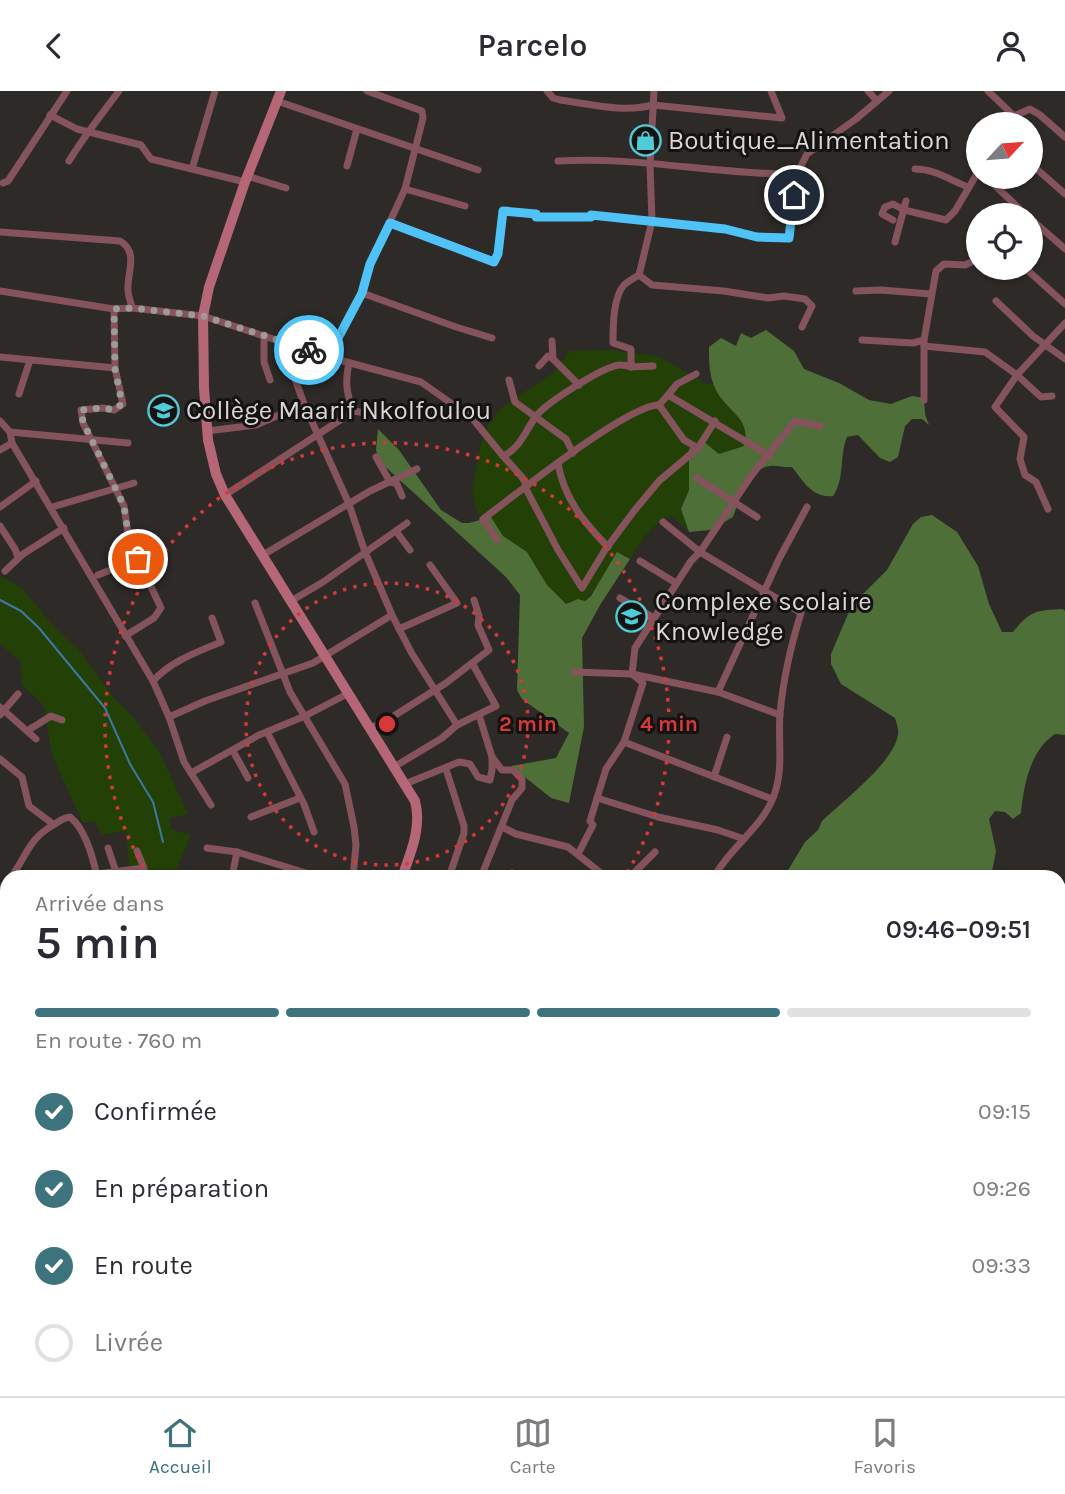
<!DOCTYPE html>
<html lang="fr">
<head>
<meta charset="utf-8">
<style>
	body { margin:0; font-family:Karla,sans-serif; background:#f2f2f3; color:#2b2b33; height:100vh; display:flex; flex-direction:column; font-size:26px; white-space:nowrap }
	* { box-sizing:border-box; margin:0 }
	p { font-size:23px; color:#7c7c81 }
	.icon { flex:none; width:38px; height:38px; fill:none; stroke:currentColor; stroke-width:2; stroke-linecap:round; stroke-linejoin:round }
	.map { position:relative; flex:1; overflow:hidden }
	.details { position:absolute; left:0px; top:779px; width:1066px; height:527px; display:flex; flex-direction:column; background:#fff; border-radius:21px 21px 0 0; box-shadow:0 2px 5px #0004 }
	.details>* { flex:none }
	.needle { width:46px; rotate:64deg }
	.controls { position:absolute; left:966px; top:21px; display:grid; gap:14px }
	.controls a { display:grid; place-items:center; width:77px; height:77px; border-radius:50%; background:#fff; box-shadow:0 2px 5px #0004; font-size:35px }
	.pin { position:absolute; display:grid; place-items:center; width:60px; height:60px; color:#fff; margin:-30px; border:4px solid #fff; border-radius:50%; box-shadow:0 2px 7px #0007 }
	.courier { position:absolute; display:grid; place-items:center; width:70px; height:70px; margin:-35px; border:5px solid #4fc3f7; border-radius:50%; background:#fff; color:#222; box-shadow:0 2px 9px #0007 }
	.overview em { font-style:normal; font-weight:600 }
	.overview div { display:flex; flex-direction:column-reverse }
	.overview { display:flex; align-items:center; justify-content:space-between; height:119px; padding:0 35px }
	h1 { font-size:46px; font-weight:600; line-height:52px }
	.bar { display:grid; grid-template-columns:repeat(4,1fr); gap:10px 7px; align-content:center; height:84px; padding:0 35px }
	.bar i { height:9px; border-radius:5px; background:#e1e1e2 }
	.bar .selected { background:#3d737d }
	.bar p { grid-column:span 4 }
	ol { padding:0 35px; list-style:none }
	li { display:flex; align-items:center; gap:21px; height:77px }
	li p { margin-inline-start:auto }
	li .icon { padding:7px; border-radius:50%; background:#3d737d; color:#fff; stroke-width:4 }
	li:last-child { color:#7c7c81 }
	li i { width:38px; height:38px; border:4px solid #e1e1e2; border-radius:50% }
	header { display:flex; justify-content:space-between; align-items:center; height:91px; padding:0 35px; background:#fff; font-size:32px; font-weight:600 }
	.tab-bar { display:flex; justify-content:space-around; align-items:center; height:98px; border-top:2px solid #e1e1e2; background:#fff; font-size:19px; color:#7c7c81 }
	.tab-bar a { display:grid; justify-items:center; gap:4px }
	.tab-bar .selected { color:#3d737d }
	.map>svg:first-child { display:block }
	.green { fill:#234007 }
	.forest { fill:#4f6f38 }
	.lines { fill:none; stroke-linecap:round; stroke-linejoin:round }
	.stream { stroke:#3c79a2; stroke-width:2 }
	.street { stroke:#84535c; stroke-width:7 }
	.secondary { stroke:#b66777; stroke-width:10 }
	.done { stroke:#9d9a98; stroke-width:7; stroke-dasharray:0 12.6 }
	.route { stroke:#4fc3f7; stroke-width:9 }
	.ring { fill:none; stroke:#d63939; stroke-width:3.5; stroke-dasharray:3.5 7 }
	.labels { text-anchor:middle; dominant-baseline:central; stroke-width:6; stroke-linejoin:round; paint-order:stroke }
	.poi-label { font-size:26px; fill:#d9d6d5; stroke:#141312; text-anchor:start }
	.centre { fill:#d63939; stroke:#141312; stroke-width:3.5 }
	.ring-label { font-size:21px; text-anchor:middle; font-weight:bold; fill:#d63939; stroke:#141312; stroke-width:6; stroke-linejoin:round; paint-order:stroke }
</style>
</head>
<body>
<header><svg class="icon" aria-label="back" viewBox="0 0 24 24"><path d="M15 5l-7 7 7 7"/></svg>Parcelo<svg class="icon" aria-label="person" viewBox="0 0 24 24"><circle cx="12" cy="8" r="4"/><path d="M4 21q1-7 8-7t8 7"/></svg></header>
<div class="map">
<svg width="1065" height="1305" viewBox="0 0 1065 1305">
	<rect width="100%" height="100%" fill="#2d2a28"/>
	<g class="green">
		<path d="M611 259 658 265 707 293H714C723 316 752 328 745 355L719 363 689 358V399L681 418 689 441 672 425C651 432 642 450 630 468L624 463 585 510 578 508 566 513 547 494 527 461 503 445 491 426 478 424 472 402 480 356 488 334 502 316 553 282 570 260Z"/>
		<polygon points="0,485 21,496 55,537 78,558 116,609 134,627 159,660 188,723 170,727 171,738 191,744 173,786 130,786 126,740 102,744 94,730 83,732 52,664 44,615 22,594 21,571 0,553"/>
		<polygon points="0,1146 7,1147 7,1298 122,1299 114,1305 40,1305 38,1300 0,1301"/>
	</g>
	<g class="forest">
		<path d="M766 239 794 260 804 278 839 292 869 309 891 313 912 305 924 307 925 323 929 334 922 328H912L905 335 898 366 890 371 880 367 858 344 847 346C839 365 845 388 833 405 812 407 804 391 792 376 785 377 777 374 770 375 746 378 740 408 733 426L710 439 689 441 681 418 689 399V358L704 351 719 363 744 355C752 327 727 321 716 299 709 285 709 272 709 256L721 247 736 255 741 242 751 247Z"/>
		<polygon points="378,338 399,359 441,419 462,432 469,432 491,426 503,445 527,461 547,494 566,513 578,508 585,510 591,505 617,461 630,468 600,514 582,547 584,636 569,712 551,707 511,675 556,667 569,642 522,608 517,599 520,504 506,486 380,371 376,359"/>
		<path d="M932 424 957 441 978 475 989 513 1002 541H1013C1030 520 1036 519 1063 518L1065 520V644L1055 643C1030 660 1024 693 1021 722L1013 728 1005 721 995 720 989 728 996 760 991 786H784L805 751 818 739 822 730C843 710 889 675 897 648 900 641 897 634 895 627L841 593 831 573V563L848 523 861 505 887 479 913 433 921 426Z"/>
		<polygon points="1059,899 1065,933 1065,963 1059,970"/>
	</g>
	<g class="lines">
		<polyline class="stream" points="0,509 21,520 39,537 105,617 130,673 153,711 163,751"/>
		<g class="street">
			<path d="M547 0 553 7 560 9C591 13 623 22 653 14L782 27 771 0"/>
			<polyline points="868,0 877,10"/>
			<polyline points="988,0 1014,25 1030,18 1040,24 1065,46"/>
			<polyline points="277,10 478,79"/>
			<polyline points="50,24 77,38 141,54 151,68 245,91"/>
			<path d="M69 70C84 45 102 23 119 0"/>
			<path d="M558 70C638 65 717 84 797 83"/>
			<polyline points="1031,73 1065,103"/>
			<polyline points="347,75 357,38"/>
			<polyline points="192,78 215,0"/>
			<path d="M915 78C935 78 950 89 968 96"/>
			<polyline points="247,85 286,97"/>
			<polyline points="986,86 1026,124"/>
			<polyline points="3,92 8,90 67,0"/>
			<polyline points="405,98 465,115"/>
			<polyline points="1008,124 1013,113"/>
			<polyline points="1031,128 1065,158"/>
			<polyline points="893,129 882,123 885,116 893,113 904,119 946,129 955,120 978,81"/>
			<polyline points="390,132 494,171 498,163 503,120 536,123 536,126 591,126 591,124 652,130 650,74 654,0"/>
			<path d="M0 141 120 150C139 161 127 181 128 199 128 205 131 211 132 217"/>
			<polyline points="895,151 906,110"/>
			<polyline points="1025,177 1065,213"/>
			<polyline points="639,184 652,194 724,200 768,207 784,205 805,208 812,215 802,236"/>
			<path d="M0 200 114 218 132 217 203 225 328 266 421 291 472 327 503 365C521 357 526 338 537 324 547 312 606 273 621 274 624 274 628 275 631 276"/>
			<polyline points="856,200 881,199 931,203"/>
			<polyline points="362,202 456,236 492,247"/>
			<polyline points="996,210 1033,245 1065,268"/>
			<polyline points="114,218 115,277 123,313 114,319 103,317 81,319 83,332 124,415 129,449 161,517 154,527 125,545"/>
			<polyline points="264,244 264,271 270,289"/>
			<polyline points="281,249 304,313 349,413 365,461 392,524 411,561 457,634"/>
			<polyline points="862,249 913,252 924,249 936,180 944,173 965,174 978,168"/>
			<polyline points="552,250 553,268 579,294"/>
			<polyline points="924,251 924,309"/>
			<polyline points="924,255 985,261 1017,284 1041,306 1052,305"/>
			<polyline points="0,266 115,277"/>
			<polyline points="328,266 362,202 370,174 405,98 423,27 422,20 367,0"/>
			<path d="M349 272C345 290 346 303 354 320"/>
			<polyline points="539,275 548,265 553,268"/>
			<path d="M653 275 631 276V258L613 252C613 236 613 206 624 194 628 190 634 187 639 184L652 130 725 138 757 146 789 147 797 83 807 63 856 28 889 0"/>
			<polyline points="509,289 515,311 566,348 573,362"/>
			<polyline points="19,303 30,269"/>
			<polyline points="668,304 677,293 696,283"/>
			<polyline points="659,314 668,304 770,365"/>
			<polyline points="0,330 10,341 12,352 153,590 169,626 184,671 211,714"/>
			<polyline points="207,340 256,334 304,313"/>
			<polyline points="10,341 128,352"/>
			<polyline points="0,359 12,352"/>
			<polyline points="503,365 522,386 527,395"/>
			<polyline points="376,366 390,391 397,393 402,405"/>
			<path d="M558 373C565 409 583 430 608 456"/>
			<polyline points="697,387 757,426"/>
			<polyline points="525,396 558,459 582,497 605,459 634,420 659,390 698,357 715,330"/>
			<polyline points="225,404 354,320 376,324"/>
			<polyline points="0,416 36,390"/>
			<polyline points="52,416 134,392"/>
			<polyline points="1048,418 1036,391 1025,384 1020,368 1024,346 995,316 1017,284 1065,232"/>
			<path d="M663 431 700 461 801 522C791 554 783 589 780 623 778 648 783 674 776 698 767 734 731 754 714 786"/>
			<polyline points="0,435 15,458 18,466"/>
			<polyline points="396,440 410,459"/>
			<path d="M497 449 483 428C514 405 627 314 659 314L684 349 698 357"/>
			<polyline points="263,464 370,400 417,378"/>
			<polyline points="640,470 676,492"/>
			<polyline points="5,480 23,463 64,437"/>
			<polyline points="98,484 138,468"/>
			<polyline points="620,507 654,527"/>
			<polyline points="291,510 323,491 407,432"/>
			<polyline points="255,512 290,601 345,693 354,736 356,754 353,786"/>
			<polyline points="399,538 457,512 430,474"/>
			<polyline points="574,581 632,583 718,601 780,624"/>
			<path d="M153 590C171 570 197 561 221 551L212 527"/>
			<polyline points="718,601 779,468 807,416"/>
			<polyline points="0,616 36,648"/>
			<polyline points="0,624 18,603"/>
			<polyline points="479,624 492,666"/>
			<polyline points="169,626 205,610 313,572 392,524"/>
			<polyline points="371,637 389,628 446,592 489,559 478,534 479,525 474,509"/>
			<polyline points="27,640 51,625 62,629"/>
			<polyline points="267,641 304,713 314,741"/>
			<polyline points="624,651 772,708"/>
			<polyline points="233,660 248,687"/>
			<polyline points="0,668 22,686 29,715 53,733"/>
			<polyline points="394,676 442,647 457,634 496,615 472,572"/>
			<polyline points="446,678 464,735 464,742 449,786"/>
			<polyline points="191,682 259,644 305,625 349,602"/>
			<polyline points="714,686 727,646"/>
			<polyline points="405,693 459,671 470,673 478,686 490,689 492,679 492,666 502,679 513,679 522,688 522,697 512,709 481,786"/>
			<polyline points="597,707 658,726 718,739 744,748"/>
			<polyline points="251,726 300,707"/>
			<polyline points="502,736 516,743 568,756 606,786"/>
			<polyline points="108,757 116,781"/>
			<polyline points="207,757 237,761 319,786"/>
			<polyline points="578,763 593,734 590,730 606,678 624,651 643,592 632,583 635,557 691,470 700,461 751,385 795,330 820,335"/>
			<polyline points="512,782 517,786"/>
			<path d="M11 786C28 763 28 748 55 733 60 729 64 727 70 726 86 739 93 766 97 786"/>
			<polyline points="88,786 97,783 144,777 137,760"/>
			<polyline points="232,786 237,761"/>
			<polyline points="630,786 655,761"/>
			<polyline points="0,799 7,792"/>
			<polyline points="0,853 7,859"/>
			<polyline points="0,939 7,958"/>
			<polyline points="0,993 7,985"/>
			<polyline points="0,1023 7,1016"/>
			<polyline points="1062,1025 1065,1040"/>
			<polyline points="0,1074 1,1146"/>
			<polyline points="1059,1096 1065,1094"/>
			<polyline points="1059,1150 1065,1148"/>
			<polyline points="1059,1204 1065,1203"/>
			<polyline points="0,1229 7,1205"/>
			<polyline points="0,1269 4,1305"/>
			<polyline points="97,1298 101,1302"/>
			<polyline points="150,1298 157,1305"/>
			<polyline points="206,1298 211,1305"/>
			<polyline points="281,1298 292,1305"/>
			<polyline points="336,1298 354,1304"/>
			<polyline points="378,1298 394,1305"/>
			<polyline points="481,1298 484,1305"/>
			<polyline points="1012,1298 1015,1305"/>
			<polyline points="182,1305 193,1298"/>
			<polyline points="302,1305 305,1298"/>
			<polyline points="570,1305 575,1298"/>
			<polyline points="625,1305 633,1298"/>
			<polyline points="813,1305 814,1298"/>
			<polyline points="1046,1305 1055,1300 1065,1298"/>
		</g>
		<g class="secondary">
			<path d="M281 0 245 91 209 196 203 225 204 297 208 349 216 383 225 404 415 710C422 736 411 761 402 786"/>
			<polyline points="0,1146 7,1147"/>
			<polyline points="608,1298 615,1305"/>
		</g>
	</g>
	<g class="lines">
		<polyline class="done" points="138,468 129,449 124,415 83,331 81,319 103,317 114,319 122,313 115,278 114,218 132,217 203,225 309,259"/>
		<polyline class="route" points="309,259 328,266 362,202 370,173 390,132 494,171 498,163 503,120 536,123 536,126 591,126 591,124 725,138 757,146 789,147 794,104"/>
	</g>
	<g class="ring">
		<circle cx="387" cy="633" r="141"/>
		<path d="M149 785A282 282 0 1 1 625 785"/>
	</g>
	<defs>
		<symbol id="shop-ring" viewBox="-11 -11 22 22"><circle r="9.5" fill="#141312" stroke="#52cbd8" stroke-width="1.5"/><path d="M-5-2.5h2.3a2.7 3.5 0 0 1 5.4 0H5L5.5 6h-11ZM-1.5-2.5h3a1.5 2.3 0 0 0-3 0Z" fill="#52cbd8"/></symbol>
		<symbol id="university-ring" viewBox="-11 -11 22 22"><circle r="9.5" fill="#141312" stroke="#52cbd8" stroke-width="1.5"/><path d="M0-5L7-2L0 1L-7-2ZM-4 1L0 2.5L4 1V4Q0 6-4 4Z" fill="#52cbd8"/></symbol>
		<symbol id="school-ring" viewBox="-11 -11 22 22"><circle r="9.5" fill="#141312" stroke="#52cbd8" stroke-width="1.5"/><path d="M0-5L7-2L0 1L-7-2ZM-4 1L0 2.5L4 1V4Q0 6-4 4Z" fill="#52cbd8"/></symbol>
	</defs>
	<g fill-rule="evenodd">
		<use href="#shop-ring" x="628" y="32" width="35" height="35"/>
		<use href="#university-ring" x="146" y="302" width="35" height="35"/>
		<use href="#school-ring" x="614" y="508" width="35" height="35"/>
	</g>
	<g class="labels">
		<g class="poi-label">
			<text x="668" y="49">Boutique_Alimentation</text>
			<text x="186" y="319">Collège Maarif Nkolfoulou</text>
			<text x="655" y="510">Complexe scolaire<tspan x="655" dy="30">Knowledge</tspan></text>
		</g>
	</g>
	<circle cx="387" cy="633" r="10" class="centre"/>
	<g class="ring-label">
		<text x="528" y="640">2 min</text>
		<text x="669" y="640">4 min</text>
	</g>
</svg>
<div class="controls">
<a><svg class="needle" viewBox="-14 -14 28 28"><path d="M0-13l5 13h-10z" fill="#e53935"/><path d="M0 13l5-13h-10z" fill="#7c7c81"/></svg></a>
<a><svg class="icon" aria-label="locate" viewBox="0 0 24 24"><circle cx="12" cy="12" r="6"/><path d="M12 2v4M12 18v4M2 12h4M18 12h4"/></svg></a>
</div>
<div class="pin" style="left:138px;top:468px;background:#ea580c"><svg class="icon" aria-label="bag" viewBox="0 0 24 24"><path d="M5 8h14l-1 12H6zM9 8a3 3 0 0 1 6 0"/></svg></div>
<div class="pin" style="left:794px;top:104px;background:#1f2937"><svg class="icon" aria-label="home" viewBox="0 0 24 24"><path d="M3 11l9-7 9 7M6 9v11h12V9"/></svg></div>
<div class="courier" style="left:309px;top:259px"><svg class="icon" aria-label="bike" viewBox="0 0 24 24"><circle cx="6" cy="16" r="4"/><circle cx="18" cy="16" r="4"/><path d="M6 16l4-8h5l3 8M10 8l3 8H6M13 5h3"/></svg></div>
<section class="details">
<div class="overview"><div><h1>5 min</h1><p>Arrivée dans</p></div><em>09:46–09:51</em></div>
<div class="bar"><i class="selected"></i><i class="selected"></i><i class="selected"></i><i></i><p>En route · 760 m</p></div>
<ol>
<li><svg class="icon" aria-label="check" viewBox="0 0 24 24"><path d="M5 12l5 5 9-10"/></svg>Confirmée<p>09:15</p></li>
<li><svg class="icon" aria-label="check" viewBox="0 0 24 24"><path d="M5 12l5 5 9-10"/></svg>En préparation<p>09:26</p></li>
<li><svg class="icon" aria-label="check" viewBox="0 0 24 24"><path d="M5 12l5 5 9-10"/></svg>En route<p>09:33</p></li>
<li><i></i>Livrée</li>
</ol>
</section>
</div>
<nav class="tab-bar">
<a class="selected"><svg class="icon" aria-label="home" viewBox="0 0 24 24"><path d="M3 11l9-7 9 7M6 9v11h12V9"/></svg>Accueil</a>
<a><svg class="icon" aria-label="map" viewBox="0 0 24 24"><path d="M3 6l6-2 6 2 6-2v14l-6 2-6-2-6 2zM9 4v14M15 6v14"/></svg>Carte</a>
<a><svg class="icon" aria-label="saved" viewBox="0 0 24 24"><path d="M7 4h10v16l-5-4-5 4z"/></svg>Favoris</a>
</nav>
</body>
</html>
